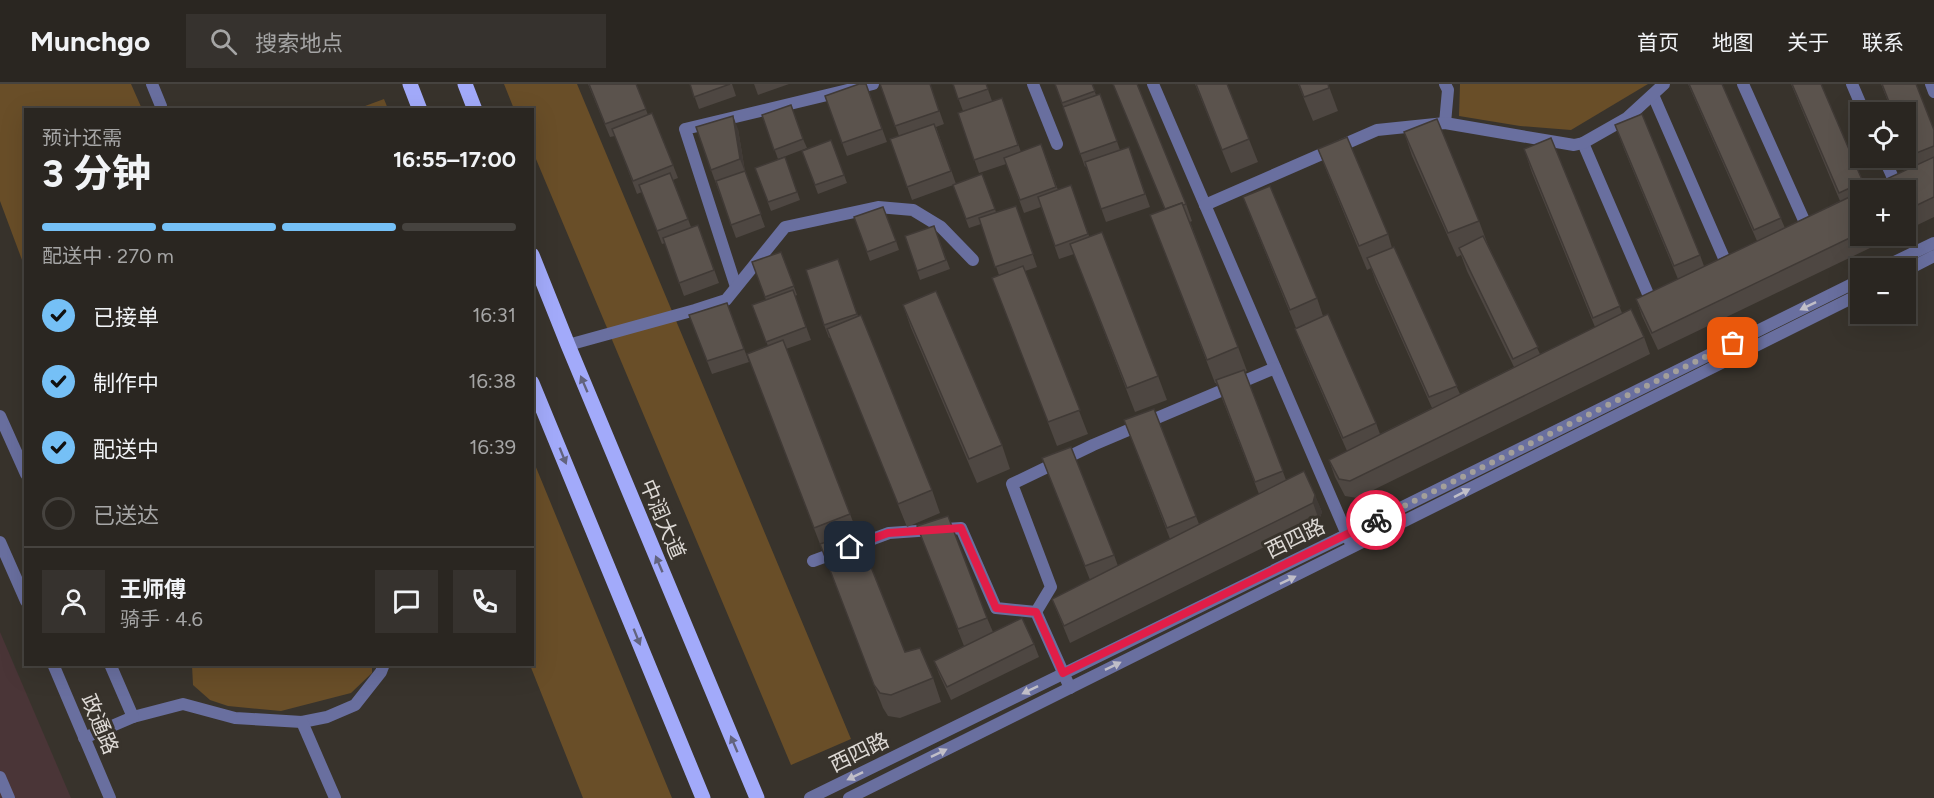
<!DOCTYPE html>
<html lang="zh">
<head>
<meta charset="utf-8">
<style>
	body { margin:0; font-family:Figtree,"Noto Sans SC",sans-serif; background:#36322e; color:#f1f3f6; height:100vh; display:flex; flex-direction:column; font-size:22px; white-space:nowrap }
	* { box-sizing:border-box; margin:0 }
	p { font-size:20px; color:#a5a5a5 }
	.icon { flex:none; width:33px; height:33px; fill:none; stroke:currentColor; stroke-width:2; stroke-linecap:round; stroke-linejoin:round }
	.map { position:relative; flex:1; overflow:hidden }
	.details { position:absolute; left:24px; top:24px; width:510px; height:558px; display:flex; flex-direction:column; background:#2a2621; border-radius:0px; box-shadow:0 6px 24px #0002,0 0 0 2px #46433f }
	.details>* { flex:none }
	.tools { position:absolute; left:1850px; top:18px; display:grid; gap:12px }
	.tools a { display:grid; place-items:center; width:66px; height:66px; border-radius:0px; background:#2a2621; box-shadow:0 6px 24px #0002,0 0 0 2px #46433f; font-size:30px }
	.pin { position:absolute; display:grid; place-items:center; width:51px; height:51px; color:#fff; margin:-26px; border-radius:12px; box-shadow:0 3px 9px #0006 }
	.courier { position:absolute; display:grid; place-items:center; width:60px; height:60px; margin:-30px; border:4px solid #e11d48; border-radius:50%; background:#fff; color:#222; box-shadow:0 2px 8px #0007 }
	.headline em { font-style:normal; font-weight:700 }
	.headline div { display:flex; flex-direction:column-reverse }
	.headline { display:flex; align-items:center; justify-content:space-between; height:102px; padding:0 18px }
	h1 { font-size:39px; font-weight:700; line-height:45px }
	.bar { display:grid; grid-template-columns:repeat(4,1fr); gap:9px 6px; align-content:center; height:72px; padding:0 18px }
	.bar i { height:8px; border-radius:4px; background:#46433f }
	.bar .selected { background:#75c0f6 }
	.bar p { grid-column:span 4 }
	.line { display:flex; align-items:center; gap:15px; padding:0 18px; border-top:2px solid #46433f }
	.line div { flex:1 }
	.round { display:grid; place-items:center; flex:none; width:63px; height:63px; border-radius:0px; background:#36322e }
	ol { padding:0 18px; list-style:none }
	li { display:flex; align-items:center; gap:18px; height:66px }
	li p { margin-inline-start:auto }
	li .icon { padding:6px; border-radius:50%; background:#75c0f6; color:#111; stroke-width:4 }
	li:last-child { color:#a5a5a5 }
	li i { width:33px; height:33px; border:3px solid #46433f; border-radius:50% }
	header { display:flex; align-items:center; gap:36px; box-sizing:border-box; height:84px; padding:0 30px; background:#2a2621; border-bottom:2px solid #46433f }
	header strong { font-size:28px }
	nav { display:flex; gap:33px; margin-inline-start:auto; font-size:21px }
	.search { width:420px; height:54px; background:#36322e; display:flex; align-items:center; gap:15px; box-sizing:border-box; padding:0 21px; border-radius:0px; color:#a5a5a5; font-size:22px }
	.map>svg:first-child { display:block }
	.industrial { fill:#4a3537 }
	.green { fill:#694e28 }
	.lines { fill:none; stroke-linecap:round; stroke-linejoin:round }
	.minor { stroke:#696f9f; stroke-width:12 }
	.tertiary { stroke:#696f9f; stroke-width:12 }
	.primary { stroke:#a2aafa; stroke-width:15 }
	.wall { fill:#4e4742 }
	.shaded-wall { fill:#403a36 }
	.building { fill:#5b534d; stroke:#403a36; stroke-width:1.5 }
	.oneway { fill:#c0bec8 }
	.oneway2 { fill:#62637e }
	.done { stroke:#a39f9a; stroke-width:6; stroke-dasharray:0 10.8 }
	.route { stroke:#e11d48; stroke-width:8 }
	.labels { text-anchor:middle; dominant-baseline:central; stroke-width:6; stroke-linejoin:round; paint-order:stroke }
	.street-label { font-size:21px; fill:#ddd9d5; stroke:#38332c }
</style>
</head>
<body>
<header>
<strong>Munchgo</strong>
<div class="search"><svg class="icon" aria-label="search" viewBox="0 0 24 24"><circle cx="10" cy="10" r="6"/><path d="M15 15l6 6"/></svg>搜索地点</div>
<nav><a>首页</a><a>地图</a><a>关于</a><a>联系</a></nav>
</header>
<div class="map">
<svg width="1934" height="714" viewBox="0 0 1934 714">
	<rect width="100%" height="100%" fill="#38332c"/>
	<polygon class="industrial" points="0,548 71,714 0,714"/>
	<g class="green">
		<polygon points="0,0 131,0 142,25 26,26 25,184 0,117"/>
		<polygon points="504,0 577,0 851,655 791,681 533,68 532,26 514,25"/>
		<polygon points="1460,0 1648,0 1571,46 1520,42 1459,32"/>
		<polygon points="384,15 388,25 357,25"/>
		<polygon points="533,376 672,714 583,714 530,581 532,580"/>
		<polygon points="372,580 372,589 351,609 281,627 228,622 210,616 193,601 192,581"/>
	</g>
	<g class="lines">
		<g class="minor">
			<polyline points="152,0 161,22 161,26"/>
			<polyline points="1033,0 1057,60"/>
			<polyline points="1153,0 1351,460"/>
			<polyline points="1743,0 1807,143"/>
			<polyline points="1852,0 1864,28"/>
			<polyline points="1931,0 1934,8"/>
			<polyline points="1653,11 1727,181"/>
			<polyline points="1445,39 1448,6 1445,0"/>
			<polyline points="1583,59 1651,217"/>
			<polyline points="1884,74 1898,105"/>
			<polyline points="1205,121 1377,46 1445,39 1574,61 1583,59 1627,34 1664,0"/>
			<polyline points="736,203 685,45 873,0"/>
			<polyline points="568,261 695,226 726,216 785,143 878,123 913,126 941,143 973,176"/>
			<polyline points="0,332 26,390"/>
			<polyline points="813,477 889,449 961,444 996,524 1036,528 1070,604"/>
			<polyline points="1036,528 1051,503 1012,400 1093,361 1275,284"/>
			<polyline points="133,633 183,620 235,634 302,638 327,633 355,621 381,588 384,580"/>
			<polyline points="302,638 335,714"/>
			<polyline points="84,654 133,633 110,580"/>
			<polyline points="0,693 9,714"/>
		</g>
		<g class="tertiary">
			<polyline points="1882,184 1934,159"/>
			<polyline points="1905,187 1934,172"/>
			<polyline points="0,458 26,517"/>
			<polyline points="53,580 110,714"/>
			<polyline points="810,714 1346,451 1860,196"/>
			<polyline points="849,714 1860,210"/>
		</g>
		<g class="primary">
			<polyline points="410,0 420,26"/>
			<polyline points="465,0 475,26"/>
			<polyline points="532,171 568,261 757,714"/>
			<polyline points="532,299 703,714"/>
		</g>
	</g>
	<g class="wall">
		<polygon points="588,0 636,0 648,31 673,81 678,94 673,96 691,143 698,141 719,199 684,212 665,159 662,160 642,108 637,110 615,52 610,53"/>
		<polygon points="690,0 732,0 736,12 699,25"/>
		<polygon points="754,0 789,0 758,11"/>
		<polygon points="866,0 887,58 847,72 825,12"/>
		<polygon points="880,0 930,0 944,40 936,43 956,100 912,116 890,55 899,52"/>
		<polygon points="953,0 986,0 992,17 1002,14 1021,68 1041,60 1058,106 1071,101 1089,152 1158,292 1167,316 1135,328 1074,170 1059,175 1041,123 1024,129 1006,80 979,89 958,29 963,27"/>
		<polygon points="1055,0 1092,0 1096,11 1100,10 1120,66 1129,63 1150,123 1106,138 1086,82 1085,83"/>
		<polygon points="1113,0 1137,0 1186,120 1192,137 1190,138 1238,263 1247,287 1245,288 1286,396 1304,387 1322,428 1319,436 1070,559 1052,515 1090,496 1042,374 1114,471 1118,482 1170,455 1124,336 1154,325 1199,440 1259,410 1216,299 1215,299 1150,131 1165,126"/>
		<polygon points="1195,0 1227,0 1258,78 1231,89"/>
		<polygon points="1298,0 1328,0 1338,27 1313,37"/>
		<polygon points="1688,0 1722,0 1785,144 1840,117 1791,0 1821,0 1866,105 1913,83 1905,62 1905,28 1892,28 1881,0 1916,0 1934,46 1934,133 1905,147 1905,106 1860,106 1860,152 1895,152 1658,266 1642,232 1636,215 1678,195 1624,65 1615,41 1700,171 1704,182 1757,157"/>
		<polygon points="762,31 803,55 807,64 778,75"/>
		<polygon points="738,45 745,87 765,143 736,154 711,86"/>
		<polygon points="1404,48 1479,137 1488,161 1540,270 1595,243 1532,89 1524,65 1551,54 1622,229 1644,253 1650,270 1357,414 1345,412 1335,393 1329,376 1347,367 1304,268 1295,245 1296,244 1252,136 1243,113 1317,214 1323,232 1376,339 1380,350 1432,324 1376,198 1371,184 1367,186 1327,88 1318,65 1388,150 1392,164 1460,310 1514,283 1467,187 1461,171 1457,173 1412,72"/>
		<polygon points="802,67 844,91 847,99 818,110"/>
		<polygon points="785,73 800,116 771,127 755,84"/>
		<polygon points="982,90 996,128 1016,122 1037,183 1025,187 1088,350 1057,362 992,194 999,191 981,140 969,144 953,101"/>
		<polygon points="854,133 896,157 899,166 870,177"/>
		<polygon points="934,142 950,185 920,196 905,152"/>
		<polygon points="781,168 797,211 795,212 811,256 786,265 857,448 905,568 933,594 941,618 900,634 888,632 883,624 747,270 768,262 752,221 766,216 752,178"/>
		<polygon points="838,175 858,232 932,406 940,429 907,443 831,253 829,254 824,241"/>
		<polygon points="727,219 749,278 712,290 689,231"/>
		<polygon points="903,221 1002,361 1010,385 977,399 911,244"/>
		<polygon points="917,442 987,534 993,548 1034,560 1039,573 951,616 939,590 934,577 964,562"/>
	</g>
	<g class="shaded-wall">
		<polygon points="733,32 738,45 745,88 740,75"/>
		<polygon points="1315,411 1322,428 1319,436 1313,419"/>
	</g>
	<g class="building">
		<polygon points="589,0 636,0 646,25 605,40"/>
		<polygon points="690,0 730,0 694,13"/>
		<polygon points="859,0 866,0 882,45 842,59 825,12"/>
		<polygon points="880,0 930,0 939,27 895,42"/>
		<polygon points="953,0 986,0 988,5 958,15"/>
		<polygon points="1055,0 1092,0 1095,7 1062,19"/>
		<polygon points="1113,0 1137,0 1186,120 1183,121 1182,119 1165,125"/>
		<polygon points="1196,0 1227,0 1249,55 1222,66"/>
		<polygon points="1299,0 1328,0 1329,4 1304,13"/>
		<polygon points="1689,0 1722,0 1781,134 1754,146"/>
		<polygon points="1792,0 1821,0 1863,98 1839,109"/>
		<polygon points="1882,0 1916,0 1934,46 1934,62 1909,72 1905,61 1905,28 1893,28"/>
		<polygon points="1100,10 1117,57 1080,70 1063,23"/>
		<polygon points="1002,14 1018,61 974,76 958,29"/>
		<polygon points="791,21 803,55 774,66 762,31"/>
		<polygon points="652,29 673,81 633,97 612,45"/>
		<polygon points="1642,30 1700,171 1674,182 1615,41"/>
		<polygon points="733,32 740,75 711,86 696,43"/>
		<polygon points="1437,35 1479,137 1448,149 1404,48"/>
		<polygon points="934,40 951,87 907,103 890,55"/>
		<polygon points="1347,53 1388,150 1359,162 1318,65"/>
		<polygon points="1551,54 1620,222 1593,234 1524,65"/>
		<polygon points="831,56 844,91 815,101 802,67"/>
		<polygon points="1041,60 1056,103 1020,116 1004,74"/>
		<polygon points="1129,63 1145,110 1101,125 1085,78"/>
		<polygon points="785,73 797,108 768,118 755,84"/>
		<polygon points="1934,73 1934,113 1905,127 1905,106 1863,106"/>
		<polygon points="745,87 761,130 731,141 716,97"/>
		<polygon points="670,89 688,135 657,147 639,101"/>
		<polygon points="982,90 995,125 966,135 953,101"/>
		<polygon points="1071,101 1088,150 1055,162 1038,113"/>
		<polygon points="1270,102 1317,214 1290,226 1243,113"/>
		<polygon points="1860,108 1860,149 1652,249 1636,215"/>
		<polygon points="1182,119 1238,263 1207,276 1150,131"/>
		<polygon points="1016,122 1033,170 995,183 979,134"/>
		<polygon points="883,123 896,157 867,168 854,133"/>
		<polygon points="698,141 714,186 679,199 663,154"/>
		<polygon points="934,142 946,176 917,187 905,152"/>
		<polygon points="1102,148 1158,292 1127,304 1070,160"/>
		<polygon points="1483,152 1538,263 1513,275 1459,164"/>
		<polygon points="1394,163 1457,302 1429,313 1367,174"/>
		<polygon points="781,168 794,202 765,213 752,178"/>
		<polygon points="838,175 857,230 824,241 806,186"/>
		<polygon points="1023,182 1080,326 1048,338 992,194"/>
		<polygon points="793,206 806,243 766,258 752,221"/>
		<polygon points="936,207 1002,361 969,375 903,221"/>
		<polygon points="727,219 744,265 707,277 689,231"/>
		<polygon points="1631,225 1644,253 1350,397 1339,395 1329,376"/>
		<polygon points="1328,230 1376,339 1343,354 1295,245"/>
		<polygon points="861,231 932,406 898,420 827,245"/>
		<polygon points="783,256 850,430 814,444 747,270"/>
		<polygon points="1244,286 1283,387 1255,398 1216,296"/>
		<polygon points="1154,325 1196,432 1167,444 1124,336"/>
		<polygon points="1071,363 1114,471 1085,482 1042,374"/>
		<polygon points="1304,387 1315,411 1313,419 1064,542 1052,515"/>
		<polygon points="948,432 987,534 958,545 917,442"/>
		<polygon points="857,448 905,568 920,564 933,594 891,611 880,609 874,601 820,460"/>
		<polygon points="1022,534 1034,560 947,603 934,577"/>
	</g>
	<defs><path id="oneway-solid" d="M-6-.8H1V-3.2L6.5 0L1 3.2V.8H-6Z" transform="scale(1.5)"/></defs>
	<g class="oneway">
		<use href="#oneway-solid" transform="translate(1808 222) rotate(154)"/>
		<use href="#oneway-solid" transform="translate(1462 409) rotate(-27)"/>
		<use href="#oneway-solid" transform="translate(1288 496) rotate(-26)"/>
		<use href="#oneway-solid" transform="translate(1113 582) rotate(-26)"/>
		<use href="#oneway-solid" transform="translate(1030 606) rotate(154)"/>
		<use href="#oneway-solid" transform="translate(939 669) rotate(-26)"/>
		<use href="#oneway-solid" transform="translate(855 692) rotate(154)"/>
	</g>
	<g class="oneway2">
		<use href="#oneway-solid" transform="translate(584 300) rotate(-113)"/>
		<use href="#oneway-solid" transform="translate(563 372) rotate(68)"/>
		<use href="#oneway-solid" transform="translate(659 480) rotate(-113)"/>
		<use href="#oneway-solid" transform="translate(637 553) rotate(68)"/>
		<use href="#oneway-solid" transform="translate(734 660) rotate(-113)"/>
	</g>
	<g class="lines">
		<polyline class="done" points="1376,436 1733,259"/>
		<polyline class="route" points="850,463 888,449 961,444 996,524 1036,528 1063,589 1376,436"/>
	</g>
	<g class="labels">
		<g class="street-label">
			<text transform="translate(663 435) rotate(67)">中润大道</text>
			<text transform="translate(1295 454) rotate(-26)">西四路</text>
			<text transform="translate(100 640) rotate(67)">政通路</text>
			<text transform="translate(859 668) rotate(-26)">西四路</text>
		</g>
	</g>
</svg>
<div class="tools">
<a><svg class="icon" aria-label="locate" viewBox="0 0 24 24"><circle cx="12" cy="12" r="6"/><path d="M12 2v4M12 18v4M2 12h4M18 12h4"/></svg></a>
<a>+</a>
<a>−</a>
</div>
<div class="pin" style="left:1733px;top:259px;background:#ea580c"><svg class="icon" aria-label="bag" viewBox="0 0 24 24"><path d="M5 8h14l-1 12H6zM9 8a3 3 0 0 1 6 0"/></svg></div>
<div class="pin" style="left:850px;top:463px;background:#1f2937"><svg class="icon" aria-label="home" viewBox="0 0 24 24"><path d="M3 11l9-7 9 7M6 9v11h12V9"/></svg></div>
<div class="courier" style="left:1376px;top:436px"><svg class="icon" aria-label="bike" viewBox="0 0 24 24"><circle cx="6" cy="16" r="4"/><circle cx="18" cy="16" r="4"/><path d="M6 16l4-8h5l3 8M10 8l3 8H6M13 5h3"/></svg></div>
<section class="details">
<div class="headline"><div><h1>3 分钟</h1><p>预计还需</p></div><em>16:55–17:00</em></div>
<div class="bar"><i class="selected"></i><i class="selected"></i><i class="selected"></i><i></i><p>配送中 · 270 m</p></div>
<ol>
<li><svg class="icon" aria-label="check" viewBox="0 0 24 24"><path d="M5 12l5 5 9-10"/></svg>已接单<p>16:31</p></li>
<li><svg class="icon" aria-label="check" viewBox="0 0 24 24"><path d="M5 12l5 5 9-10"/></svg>制作中<p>16:38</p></li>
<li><svg class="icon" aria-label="check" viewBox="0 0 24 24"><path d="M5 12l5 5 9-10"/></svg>配送中<p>16:39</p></li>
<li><i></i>已送达</li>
</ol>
<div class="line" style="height:108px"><a class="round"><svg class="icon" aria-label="person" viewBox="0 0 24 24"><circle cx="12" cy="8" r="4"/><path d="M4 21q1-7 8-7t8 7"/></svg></a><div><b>王师傅</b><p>骑手 · 4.6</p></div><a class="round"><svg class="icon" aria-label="chat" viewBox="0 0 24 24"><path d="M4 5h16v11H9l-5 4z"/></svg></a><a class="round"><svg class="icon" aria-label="phone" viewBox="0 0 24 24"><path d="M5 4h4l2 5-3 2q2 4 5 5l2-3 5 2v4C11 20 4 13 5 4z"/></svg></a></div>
</section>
</div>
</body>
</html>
